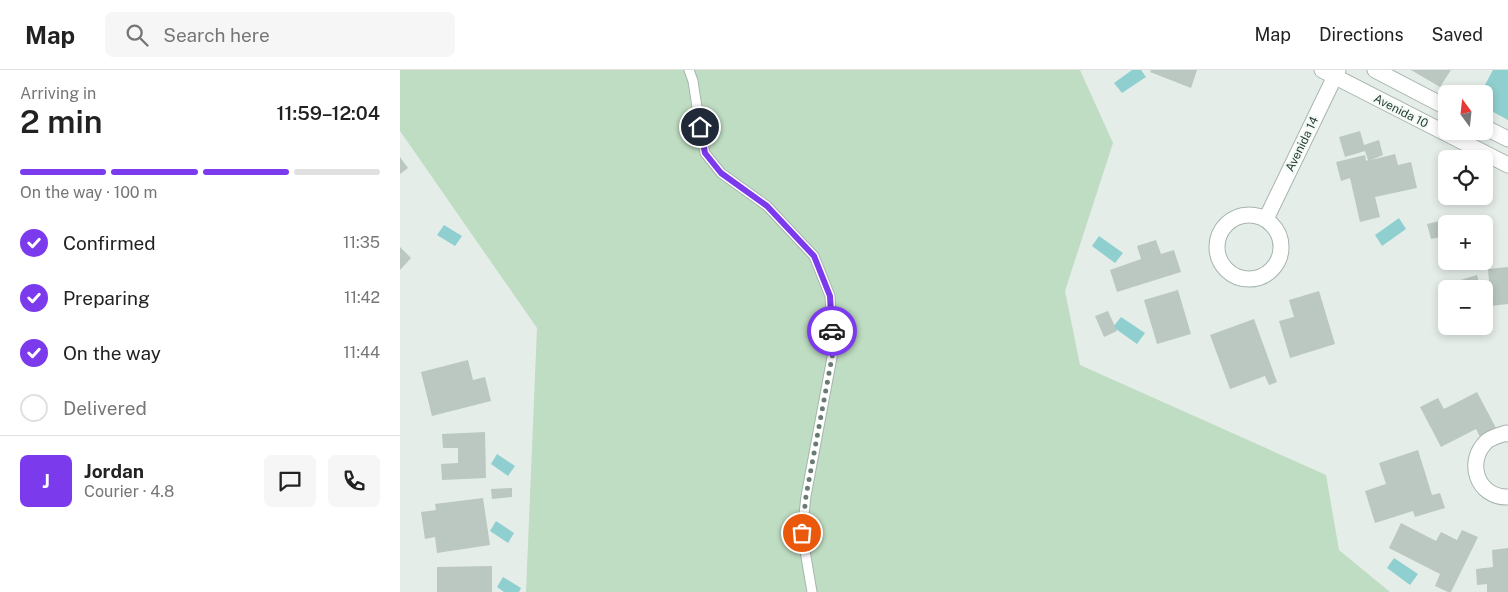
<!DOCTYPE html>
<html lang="en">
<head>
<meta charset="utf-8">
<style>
	body { margin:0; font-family:"Public Sans",sans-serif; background:#f6f6f6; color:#222; height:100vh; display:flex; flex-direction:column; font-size:19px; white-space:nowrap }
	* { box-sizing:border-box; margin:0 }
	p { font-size:16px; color:#767676 }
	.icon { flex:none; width:28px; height:28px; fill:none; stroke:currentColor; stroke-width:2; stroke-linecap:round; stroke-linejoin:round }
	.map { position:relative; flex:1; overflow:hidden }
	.side { display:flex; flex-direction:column; background:#fff; width:400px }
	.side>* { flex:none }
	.needle { width:32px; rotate:345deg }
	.tools { position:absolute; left:1038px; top:15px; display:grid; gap:10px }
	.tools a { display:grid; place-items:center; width:55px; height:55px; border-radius:8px; background:#fff; box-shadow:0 2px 8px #0003; font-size:25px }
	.pin { position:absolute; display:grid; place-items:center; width:42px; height:42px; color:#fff; margin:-21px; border:2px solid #fff; border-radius:50%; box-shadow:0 1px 5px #0007 }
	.courier { position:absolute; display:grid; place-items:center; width:50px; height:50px; margin:-25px; border:4px solid #7c3aed; border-radius:50%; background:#fff; color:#222; box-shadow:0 1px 6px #0007 }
	.summary em { font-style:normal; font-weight:600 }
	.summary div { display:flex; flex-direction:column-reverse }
	.summary { display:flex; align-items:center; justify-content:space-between; height:85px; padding:0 20px }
	h1 { font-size:32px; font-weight:600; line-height:38px }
	.bar { display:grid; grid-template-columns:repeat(4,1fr); gap:8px 5px; align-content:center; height:60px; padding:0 20px }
	.bar i { height:6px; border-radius:4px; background:#e0e0e0 }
	.bar .selected { background:#7c3aed }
	.bar p { grid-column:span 4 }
	.line { display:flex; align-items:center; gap:12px; padding:0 20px; border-top:1px solid #e0e0e0 }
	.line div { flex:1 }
	.round { display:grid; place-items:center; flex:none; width:52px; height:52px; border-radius:8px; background:#f6f6f6 }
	ol { padding:0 20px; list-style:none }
	li { display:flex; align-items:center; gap:15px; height:55px }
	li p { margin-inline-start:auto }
	li .icon { padding:5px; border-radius:50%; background:#7c3aed; color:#fff; stroke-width:4 }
	li:last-child { color:#767676 }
	li i { width:28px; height:28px; border:2px solid #e0e0e0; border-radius:50% }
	header { display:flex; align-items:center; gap:30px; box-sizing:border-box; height:70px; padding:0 25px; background:#fff; border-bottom:1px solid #e0e0e0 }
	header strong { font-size:24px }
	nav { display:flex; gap:28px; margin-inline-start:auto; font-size:18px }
	.search { width:350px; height:45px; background:#f6f6f6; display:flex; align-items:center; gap:12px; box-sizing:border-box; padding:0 18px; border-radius:8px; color:#767676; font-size:19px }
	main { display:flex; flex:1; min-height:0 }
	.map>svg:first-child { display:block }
	.green { fill:#bfddc2 }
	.water { fill:#8fcfd0 }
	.building { fill:#bac8c1 }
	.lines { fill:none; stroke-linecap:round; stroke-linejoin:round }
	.service-casing { stroke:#a7b5ae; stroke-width:11 }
	.minor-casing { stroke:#a7b5ae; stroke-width:17 }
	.service { stroke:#fff; stroke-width:9 }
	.minor { stroke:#fff; stroke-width:15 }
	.done { stroke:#687c73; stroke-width:5; stroke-dasharray:0 9 }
	.route { stroke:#7c3aed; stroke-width:6 }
	.labels { text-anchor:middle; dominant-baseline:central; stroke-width:4.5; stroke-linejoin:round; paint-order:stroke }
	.street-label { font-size:12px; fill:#243f34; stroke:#f5faf7 }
</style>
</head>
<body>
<header>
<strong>Map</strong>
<div class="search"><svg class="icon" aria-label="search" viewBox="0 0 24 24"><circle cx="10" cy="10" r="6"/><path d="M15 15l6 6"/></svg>Search here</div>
<nav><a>Map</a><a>Directions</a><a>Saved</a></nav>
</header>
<main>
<section class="side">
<div class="summary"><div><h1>2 min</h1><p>Arriving in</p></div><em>11:59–12:04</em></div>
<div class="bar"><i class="selected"></i><i class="selected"></i><i class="selected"></i><i></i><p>On the way · 100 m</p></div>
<ol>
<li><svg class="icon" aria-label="check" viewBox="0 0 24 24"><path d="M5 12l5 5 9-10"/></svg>Confirmed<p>11:35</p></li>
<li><svg class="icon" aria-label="check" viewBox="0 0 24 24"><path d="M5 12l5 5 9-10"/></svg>Preparing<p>11:42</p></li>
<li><svg class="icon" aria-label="check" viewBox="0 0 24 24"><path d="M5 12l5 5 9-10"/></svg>On the way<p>11:44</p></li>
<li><i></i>Delivered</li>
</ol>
<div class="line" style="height:90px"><b class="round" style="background:#7c3aed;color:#fff">J</b><div><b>Jordan</b><p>Courier · 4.8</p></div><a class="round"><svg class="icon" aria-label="chat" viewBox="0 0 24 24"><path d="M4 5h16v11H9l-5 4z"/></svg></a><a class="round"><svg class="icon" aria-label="phone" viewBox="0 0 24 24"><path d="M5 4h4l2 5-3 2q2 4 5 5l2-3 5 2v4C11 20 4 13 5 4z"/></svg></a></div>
</section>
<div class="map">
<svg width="1108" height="522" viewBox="0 0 1108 522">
	<rect width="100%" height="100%" fill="#e5ede8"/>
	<polygon class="green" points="0,0 680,0 713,73 665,221 680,295 926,405 939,480 990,522 126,522 137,258 0,61"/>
	<g class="water">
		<polygon points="732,0 741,0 746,7 722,23 714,13"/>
		<polygon points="1093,0 1108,0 1108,50 1084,37 1084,24 1080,24"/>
		<polygon points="999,148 1006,159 982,176 975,165"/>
		<polygon points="44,155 62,166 55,176 37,165"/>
		<polygon points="699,166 723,183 715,193 692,176"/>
		<polygon points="721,247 745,263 737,274 713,257"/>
		<polygon points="97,384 115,396 108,406 91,394"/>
		<polygon points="96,451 114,463 108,473 90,461"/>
		<polygon points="994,488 1018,504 1010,515 987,498"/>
		<polygon points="103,507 121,518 119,522 104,522 97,517"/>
	</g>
	<g class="building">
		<polygon points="751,0 797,0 791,18 750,2"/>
		<polygon points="1011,0 1051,0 1040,17"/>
		<polygon points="960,61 964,75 979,70 983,85 971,90 995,84 998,95 1011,92 1017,118 975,127 980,147 960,152 950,108 941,111 936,92 965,85 966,91 968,90 965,81 945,87 939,67"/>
		<polygon points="0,87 8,98 0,104"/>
		<polygon points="1044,150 1046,166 1031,169 1027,154"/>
		<polygon points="756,170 761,184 774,180 781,202 717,222 710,200 741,189 737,176"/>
		<polygon points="0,177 11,188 0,200"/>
		<polygon points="1108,197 1108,234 1091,236 1088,199"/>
		<polygon points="1077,205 1081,219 1056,219 1054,212"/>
		<polygon points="778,220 791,264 757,274 744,230"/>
		<polygon points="919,221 935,274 890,288 879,251 894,247 889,230"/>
		<polygon points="708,241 717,261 704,267 695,246"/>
		<polygon points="854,249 877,312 869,315 865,306 830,319 810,265"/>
		<polygon points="68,290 73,310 85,307 91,331 32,346 21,302"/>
		<polygon points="1077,322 1096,358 1080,367 1076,359 1041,377 1020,337 1038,328 1044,339"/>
		<polygon points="85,362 86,408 42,410 41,394 58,393 58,378 43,378 42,364"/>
		<polygon points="1018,380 1032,425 1040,423 1045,438 1015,447 1013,441 975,453 965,421 986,414 979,393"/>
		<polygon points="112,418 112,427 92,429 91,419"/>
		<polygon points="83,428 90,475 37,483 35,467 25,469 21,442 36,440 35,434"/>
		<polygon points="1001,453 1036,471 1041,462 1057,470 1062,460 1078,467 1051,522 1048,522 1035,516 1040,504 989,478"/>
		<polygon points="1108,478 1108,522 1087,522 1087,514 1077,515 1076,499 1093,497 1092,480"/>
		<polygon points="92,496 92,522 37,522 37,497"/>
	</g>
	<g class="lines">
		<defs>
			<polyline id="service" points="289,0 293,11 300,57 305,83 321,103 367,136 414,186 430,226 433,282 406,426 402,463 412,522"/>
			<g id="minor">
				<polyline points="922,0 1108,95"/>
				<polyline points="975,0 1046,37"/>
				<polyline points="1084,57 1108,69"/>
				<circle cx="849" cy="177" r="32"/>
				<polyline points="866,149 938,0"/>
				<path d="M1108 364 1106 363C1100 365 1092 367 1087 371 1065 391 1077 428 1108 427"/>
			</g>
		</defs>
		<use href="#service" class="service-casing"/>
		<use href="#minor" class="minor-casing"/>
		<use href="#service" class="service"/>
		<use href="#minor" class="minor"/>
	</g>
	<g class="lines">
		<polyline class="done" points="402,463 406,426 433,282 432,261"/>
		<polyline class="route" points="300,57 305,83 321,103 367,136 414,186 430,226 432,261"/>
	</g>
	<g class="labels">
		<g class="street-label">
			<text transform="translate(1001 41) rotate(27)">Avenida 10</text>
			<text transform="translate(902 74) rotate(-64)">Avenida 14</text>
		</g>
	</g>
</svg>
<div class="tools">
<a><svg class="needle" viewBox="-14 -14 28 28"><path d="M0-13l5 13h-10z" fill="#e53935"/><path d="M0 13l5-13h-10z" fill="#767676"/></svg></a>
<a><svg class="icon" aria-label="locate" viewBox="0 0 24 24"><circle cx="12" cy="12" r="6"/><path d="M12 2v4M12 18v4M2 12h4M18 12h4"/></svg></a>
<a>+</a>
<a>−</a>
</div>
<div class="pin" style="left:402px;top:463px;background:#ea580c"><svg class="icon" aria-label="bag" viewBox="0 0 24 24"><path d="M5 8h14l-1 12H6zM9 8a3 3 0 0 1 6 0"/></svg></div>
<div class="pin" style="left:300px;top:57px;background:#1f2937"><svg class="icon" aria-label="home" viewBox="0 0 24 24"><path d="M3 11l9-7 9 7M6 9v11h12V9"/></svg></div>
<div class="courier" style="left:432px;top:261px"><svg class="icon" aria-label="car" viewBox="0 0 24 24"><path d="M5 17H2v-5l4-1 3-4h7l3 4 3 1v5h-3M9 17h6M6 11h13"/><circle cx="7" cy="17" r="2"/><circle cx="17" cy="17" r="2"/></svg></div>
</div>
</main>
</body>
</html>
